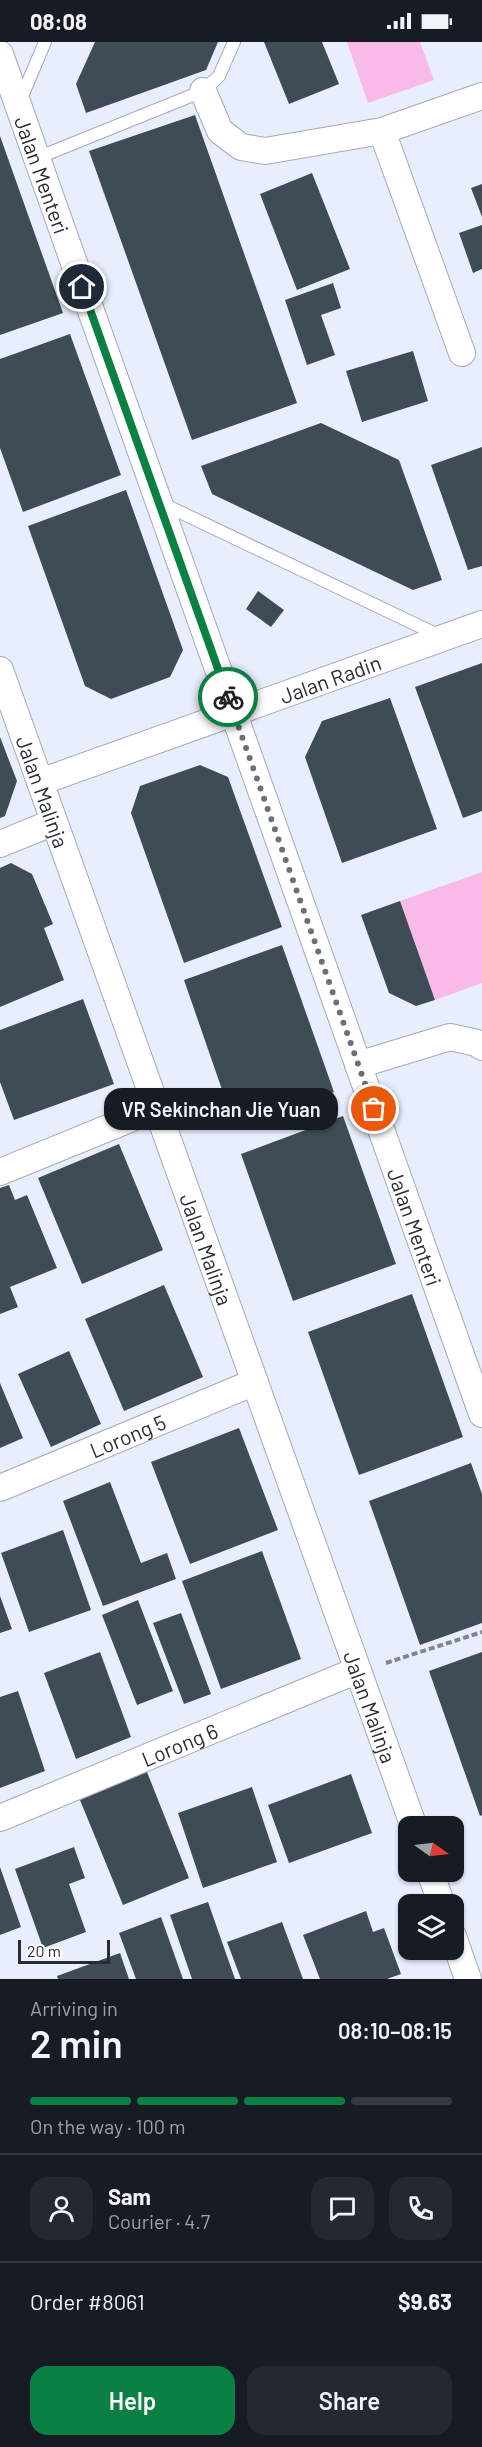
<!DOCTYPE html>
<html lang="en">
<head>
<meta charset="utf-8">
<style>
	body { margin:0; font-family:Barlow,sans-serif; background:#242831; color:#f1f3f6; height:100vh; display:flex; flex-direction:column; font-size:22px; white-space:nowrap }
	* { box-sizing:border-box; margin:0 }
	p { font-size:20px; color:#9ea1a6 }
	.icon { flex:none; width:33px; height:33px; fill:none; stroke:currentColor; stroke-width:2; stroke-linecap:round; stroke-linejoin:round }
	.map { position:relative; height:1937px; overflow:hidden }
	.side { display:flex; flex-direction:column; background:#171b24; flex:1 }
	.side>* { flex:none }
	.needle { width:39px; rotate:104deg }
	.buttons { position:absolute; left:398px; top:1774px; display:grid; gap:12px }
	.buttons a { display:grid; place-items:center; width:66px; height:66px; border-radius:12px; background:#171b24; box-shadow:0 2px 4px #0004; font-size:30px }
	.scale { position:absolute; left:18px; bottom:15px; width:92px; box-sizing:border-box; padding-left:6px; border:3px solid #2a2c32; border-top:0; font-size:16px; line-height:21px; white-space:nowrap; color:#2a2c32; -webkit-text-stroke:4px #fff; paint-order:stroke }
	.pin { position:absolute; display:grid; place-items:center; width:51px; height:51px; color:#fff; margin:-26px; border:3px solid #fff; border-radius:50%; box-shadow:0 2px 6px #0007 }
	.courier { position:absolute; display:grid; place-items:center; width:60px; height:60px; margin:-30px; border:4px solid #0b8043; border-radius:50%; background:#fff; color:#222; box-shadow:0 2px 8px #0007 }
	.bubble { position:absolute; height:42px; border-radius:18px; background:#171b24; box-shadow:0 2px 4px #0004; font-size:20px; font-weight:600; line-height:42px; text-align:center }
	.headline em { font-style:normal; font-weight:600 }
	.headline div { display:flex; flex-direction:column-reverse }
	.headline { display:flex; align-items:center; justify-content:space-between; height:102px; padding:0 30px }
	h1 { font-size:39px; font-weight:600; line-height:45px }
	.bar { display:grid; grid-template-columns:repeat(4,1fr); gap:9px 6px; align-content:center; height:72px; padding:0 30px }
	.bar i { height:8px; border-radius:4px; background:#363941 }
	.bar .current { background:#0b8043 }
	.bar p { grid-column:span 4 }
	.line { display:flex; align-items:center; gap:15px; padding:0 30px; border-top:2px solid #363941 }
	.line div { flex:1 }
	.round { display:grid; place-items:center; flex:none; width:63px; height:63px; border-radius:18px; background:#242831 }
	.primary-button { display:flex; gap:12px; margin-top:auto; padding:12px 30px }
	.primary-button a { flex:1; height:69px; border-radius:18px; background:#0b8043; color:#fff; font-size:24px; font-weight:600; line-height:69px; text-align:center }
	.primary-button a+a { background:#242831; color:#f1f3f6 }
	.status { display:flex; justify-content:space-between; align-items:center; height:42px; padding:0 30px; background:#171b24; direction:ltr }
	.status svg { height:16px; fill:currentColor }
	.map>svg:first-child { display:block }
	.green { fill:#f9bae9 }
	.building { fill:#404c55 }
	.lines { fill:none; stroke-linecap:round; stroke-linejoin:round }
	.service-casing { stroke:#a4aab8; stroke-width:14 }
	.minor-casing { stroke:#a4aab8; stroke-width:28 }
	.path { stroke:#81858f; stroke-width:4; stroke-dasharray:6 3; stroke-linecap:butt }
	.service { stroke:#fff; stroke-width:12 }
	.minor { stroke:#fff; stroke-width:26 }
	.done { stroke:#6c7079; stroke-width:6; stroke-dasharray:0 10.8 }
	.route { stroke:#0b8043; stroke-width:8 }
	.labels { text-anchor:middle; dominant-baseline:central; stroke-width:6; stroke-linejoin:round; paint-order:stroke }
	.street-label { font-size:21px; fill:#2a2c32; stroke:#fff }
</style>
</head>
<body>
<div class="status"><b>08:08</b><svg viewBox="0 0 49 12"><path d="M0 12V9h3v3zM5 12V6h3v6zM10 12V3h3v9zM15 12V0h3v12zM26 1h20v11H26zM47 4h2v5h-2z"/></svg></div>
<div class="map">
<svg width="482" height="1937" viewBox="0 0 482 1937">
	<rect width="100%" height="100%" fill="#e8eefd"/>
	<g class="green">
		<polygon points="347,0 420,0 434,38 368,61"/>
		<polygon points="482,830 482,941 435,958 400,859"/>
	</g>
	<g class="building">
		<polygon points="95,0 218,0 206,28 86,71 76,42"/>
		<polygon points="264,0 322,0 339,42 289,62"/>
		<polygon points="195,73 297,361 192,398 89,109"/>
		<polygon points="0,94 63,271 0,293"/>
		<polygon points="312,131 350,227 297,248 260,152"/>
		<polygon points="482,142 482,175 471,146"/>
		<polygon points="482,183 482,227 473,231 459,191"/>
		<polygon points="333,241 341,266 321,273 335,313 307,323 285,258"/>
		<polygon points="70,292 121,433 23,470 0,406 0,317"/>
		<polygon points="413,309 428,359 362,380 346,329"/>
		<polygon points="321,381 399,418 442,538 413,548 212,452 201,424"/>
		<polygon points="482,405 482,524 468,528 431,423"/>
		<polygon points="126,448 183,608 170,635 111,657 85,644 28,484"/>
		<polygon points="258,549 284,568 271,585 246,567"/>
		<polygon points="482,621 482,769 463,776 415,645"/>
		<polygon points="390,656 437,787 342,821 305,715 322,679"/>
		<polygon points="0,695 17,739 5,774 0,776"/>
		<polygon points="200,723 228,735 282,885 184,921 131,771 140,744"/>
		<polygon points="11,821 32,832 53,882 44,886 64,938 0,965 0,826"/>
		<polygon points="400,859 435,958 416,964 389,951 361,873"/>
		<polygon points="282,903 334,1050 235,1085 184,938"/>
		<polygon points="83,957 114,1042 14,1078 0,1040 0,988"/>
		<polygon points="343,1074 396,1222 293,1259 241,1112"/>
		<polygon points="119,1102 163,1208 82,1242 38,1136"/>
		<polygon points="9,1143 15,1158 27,1153 57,1226 10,1245 18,1265 0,1272 0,1146"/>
		<polygon points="164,1243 203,1335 124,1369 85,1277"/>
		<polygon points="412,1252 463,1395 359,1433 308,1290"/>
		<polygon points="69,1309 101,1382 51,1405 18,1332"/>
		<polygon points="0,1341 23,1396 0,1406"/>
		<polygon points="239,1386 278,1488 190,1522 151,1420"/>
		<polygon points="471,1421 482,1452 482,1581 420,1603 369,1459"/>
		<polygon points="110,1440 141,1521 167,1511 176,1537 103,1564 63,1459"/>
		<polygon points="63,1488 91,1568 29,1590 1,1511"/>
		<polygon points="262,1509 301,1617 221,1647 182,1539"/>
		<polygon points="0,1554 12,1587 0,1591"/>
		<polygon points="138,1558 173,1649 137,1663 102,1573"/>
		<polygon points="181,1571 211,1652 184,1662 153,1581"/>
		<polygon points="100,1610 131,1695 76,1717 44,1631"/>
		<polygon points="482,1610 482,1773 480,1774 429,1629"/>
		<polygon points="18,1649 45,1729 0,1746 0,1655"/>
		<polygon points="147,1730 189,1836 123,1863 80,1758"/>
		<polygon points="351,1732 372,1791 289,1821 268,1763"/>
		<polygon points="252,1745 277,1820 203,1846 178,1771"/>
		<polygon points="74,1805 85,1836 69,1842 86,1890 43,1906 15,1827"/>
		<polygon points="0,1825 21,1885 0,1893"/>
		<polygon points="208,1860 235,1937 192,1937 170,1873"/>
		<polygon points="366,1869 373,1890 384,1886 401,1932 387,1937 320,1937 303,1893"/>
		<polygon points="161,1875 183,1937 136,1937 119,1891"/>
		<polygon points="282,1880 303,1937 241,1937 227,1900"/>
		<polygon points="120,1911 129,1937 58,1937 57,1934"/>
	</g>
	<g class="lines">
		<defs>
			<g id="service">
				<polyline points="20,59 45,0"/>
				<polyline points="37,116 203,49 219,34 234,0"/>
				<polyline points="161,461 440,594"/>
			</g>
			<g id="minor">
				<path id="s1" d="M0 12 482 1372"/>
				<polyline points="203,49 220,89 241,105 265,109 382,89 482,54"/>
				<polyline points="382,89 462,311"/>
				<path id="s2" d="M0 628 414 1785"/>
				<path id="s3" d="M40 740 482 582"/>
				<polyline points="0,802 54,780"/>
				<polyline points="358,1023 450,995 477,1001 482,1005"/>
				<polyline points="0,1130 157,1066"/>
				<path id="s4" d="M0 1446 255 1340"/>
				<path id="s5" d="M0 1776 358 1628"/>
				<polyline points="430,1830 442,1863"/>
				<polyline points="453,1894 468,1937"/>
			</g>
		</defs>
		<use href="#service" class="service-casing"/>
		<use href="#minor" class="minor-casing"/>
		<polyline class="path" points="386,1621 482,1590"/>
		<use href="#service" class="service"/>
		<use href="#minor" class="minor"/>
	</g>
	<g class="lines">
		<polyline class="done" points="228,655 374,1067"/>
		<polyline class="route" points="82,245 228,655"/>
	</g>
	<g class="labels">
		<g class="street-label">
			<text stroke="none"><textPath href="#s1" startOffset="128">Jalan Menteri</textPath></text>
			<text stroke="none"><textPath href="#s3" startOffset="308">Jalan Radin</textPath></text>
			<text stroke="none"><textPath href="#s2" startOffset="129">Jalan Malinja</textPath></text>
			<text stroke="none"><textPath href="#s1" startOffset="1244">Jalan Menteri</textPath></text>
			<text stroke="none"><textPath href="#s2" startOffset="615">Jalan Malinja</textPath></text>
			<text stroke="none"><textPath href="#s4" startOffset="138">Lorong 5</textPath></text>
			<text stroke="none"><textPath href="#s2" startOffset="1101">Jalan Malinja</textPath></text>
			<text stroke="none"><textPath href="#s5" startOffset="194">Lorong 6</textPath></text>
		</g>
	</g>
</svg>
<div class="buttons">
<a><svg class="needle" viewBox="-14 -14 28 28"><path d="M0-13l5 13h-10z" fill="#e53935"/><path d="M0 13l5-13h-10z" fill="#9ea1a6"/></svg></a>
<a><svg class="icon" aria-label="layers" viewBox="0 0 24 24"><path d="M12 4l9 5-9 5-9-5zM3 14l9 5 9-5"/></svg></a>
</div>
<div class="scale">20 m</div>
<div class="pin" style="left:374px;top:1067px;background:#ea580c"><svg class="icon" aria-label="bag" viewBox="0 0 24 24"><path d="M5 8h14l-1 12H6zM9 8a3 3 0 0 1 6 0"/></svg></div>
<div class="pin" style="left:82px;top:245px;background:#1f2937"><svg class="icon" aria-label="home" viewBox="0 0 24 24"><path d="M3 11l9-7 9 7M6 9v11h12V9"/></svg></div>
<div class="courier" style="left:228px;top:655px"><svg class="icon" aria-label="bike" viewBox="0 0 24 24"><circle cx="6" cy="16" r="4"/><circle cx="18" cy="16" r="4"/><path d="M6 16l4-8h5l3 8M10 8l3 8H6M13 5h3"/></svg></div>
<div class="bubble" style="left:104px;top:1046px;width:234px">VR Sekinchan Jie Yuan</div>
</div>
<section class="side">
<div class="headline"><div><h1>2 min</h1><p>Arriving in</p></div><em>08:10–08:15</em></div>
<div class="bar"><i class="current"></i><i class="current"></i><i class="current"></i><i></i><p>On the way · 100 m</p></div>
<div class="line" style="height:108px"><a class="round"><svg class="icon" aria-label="person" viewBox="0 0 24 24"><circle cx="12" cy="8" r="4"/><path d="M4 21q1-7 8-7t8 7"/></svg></a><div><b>Sam</b><p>Courier · 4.7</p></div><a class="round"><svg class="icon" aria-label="chat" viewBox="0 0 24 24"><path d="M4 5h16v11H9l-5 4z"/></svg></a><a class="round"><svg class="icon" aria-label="phone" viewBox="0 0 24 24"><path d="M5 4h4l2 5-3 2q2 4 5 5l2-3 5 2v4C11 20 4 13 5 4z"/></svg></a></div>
<div class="line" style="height:78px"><div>Order #8061</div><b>$9.63</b></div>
<div class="primary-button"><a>Help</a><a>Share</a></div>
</section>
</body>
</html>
